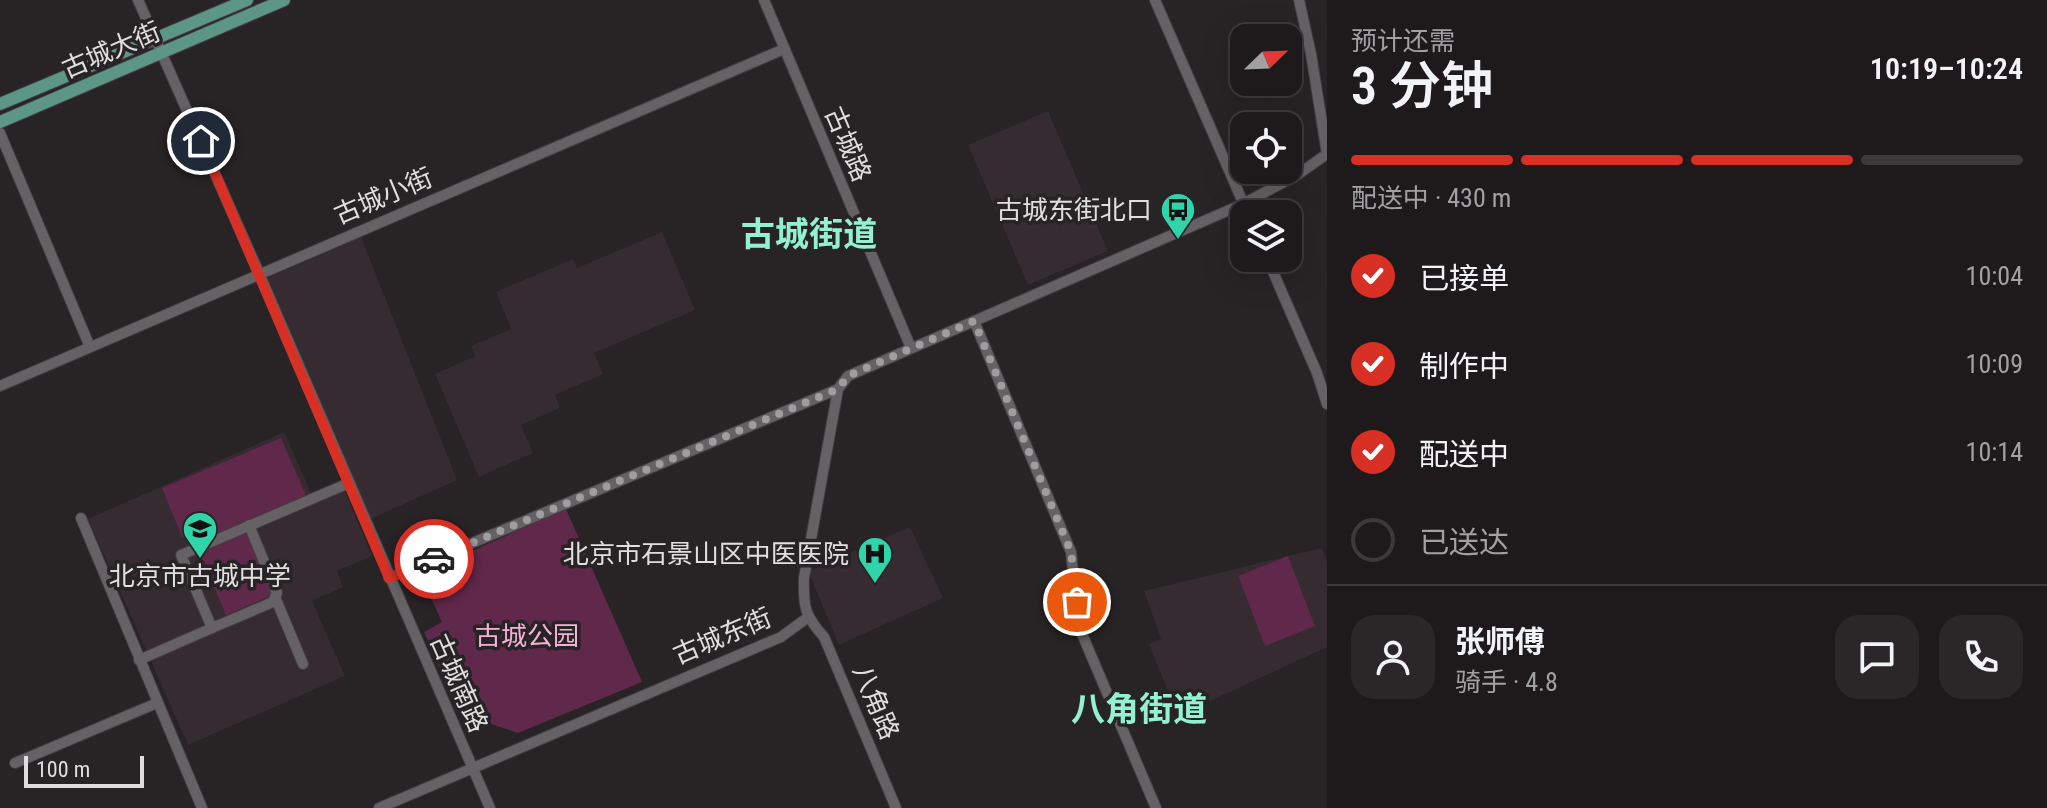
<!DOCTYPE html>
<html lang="zh">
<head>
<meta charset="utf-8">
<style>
	body { margin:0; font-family:"Roboto Condensed","Noto Sans SC",sans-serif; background:#2b2729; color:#f1f3f6; height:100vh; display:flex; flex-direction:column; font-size:30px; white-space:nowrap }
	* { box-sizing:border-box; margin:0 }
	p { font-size:26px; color:#a1a1a3 }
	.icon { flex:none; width:44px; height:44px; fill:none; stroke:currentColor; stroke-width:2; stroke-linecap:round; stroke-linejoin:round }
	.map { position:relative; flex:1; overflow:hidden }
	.side { display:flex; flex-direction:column; background:#1e1a1c; width:720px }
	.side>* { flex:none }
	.needle { width:52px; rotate:67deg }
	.buttons { position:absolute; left:1230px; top:24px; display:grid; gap:16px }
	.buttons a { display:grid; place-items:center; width:72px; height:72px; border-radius:16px; background:#1e1a1c; box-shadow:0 8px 32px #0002,0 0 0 2px #3c383b; font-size:40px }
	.scale { position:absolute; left:24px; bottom:20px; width:120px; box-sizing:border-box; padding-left:8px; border:4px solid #e1dee0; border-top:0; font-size:22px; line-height:28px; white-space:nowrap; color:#e1dee0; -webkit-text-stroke:6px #282325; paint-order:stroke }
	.pin { position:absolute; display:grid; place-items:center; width:68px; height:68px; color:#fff; margin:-34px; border:4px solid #fff; border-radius:50%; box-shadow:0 2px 8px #0007 }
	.courier { position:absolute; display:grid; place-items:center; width:80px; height:80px; margin:-40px; border:6px solid #d93025; border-radius:50%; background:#fff; color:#222; box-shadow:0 2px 10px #0007 }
	.headline em { font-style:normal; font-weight:600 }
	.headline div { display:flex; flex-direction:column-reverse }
	.headline { display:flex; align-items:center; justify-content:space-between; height:136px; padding:0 24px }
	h1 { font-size:52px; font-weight:600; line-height:60px }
	.bar { display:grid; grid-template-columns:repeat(4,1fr); gap:12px 8px; align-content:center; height:96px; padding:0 24px }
	.bar i { height:10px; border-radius:6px; background:#3c383b }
	.bar .active { background:#d93025 }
	.bar p { grid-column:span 4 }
	.line { display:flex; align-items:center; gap:20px; padding:0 24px; border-top:2px solid #3c383b }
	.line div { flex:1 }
	.round { display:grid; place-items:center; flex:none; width:84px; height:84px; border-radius:24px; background:#2b2729 }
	ol { padding:0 24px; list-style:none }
	li { display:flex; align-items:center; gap:24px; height:88px }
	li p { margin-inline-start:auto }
	li .icon { padding:8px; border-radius:50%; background:#d93025; color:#fff; stroke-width:4 }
	li:last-child { color:#a1a1a3 }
	li i { width:44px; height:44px; border:4px solid #3c383b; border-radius:50% }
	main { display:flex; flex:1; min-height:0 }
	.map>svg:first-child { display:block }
	.built { fill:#352b30 }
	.green { fill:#60284a }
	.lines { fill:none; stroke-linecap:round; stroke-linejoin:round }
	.minor-casing { stroke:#423f41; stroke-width:12 }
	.major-casing { stroke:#423f41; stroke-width:14 }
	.minor { stroke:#666164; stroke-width:10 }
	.major { stroke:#5c9786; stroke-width:12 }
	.done { stroke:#a09d9f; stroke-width:8; stroke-dasharray:0 14.4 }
	.route { stroke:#d93025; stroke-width:10 }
	.labels { text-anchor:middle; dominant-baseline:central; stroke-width:7; stroke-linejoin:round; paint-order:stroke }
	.street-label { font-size:26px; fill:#e1dee0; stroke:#282325 }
	.poi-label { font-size:26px; fill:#e1dee0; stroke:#282325; text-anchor:end }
	.park-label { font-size:26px; fill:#f5b2d7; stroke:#282325 }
	.district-label { font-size:34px; font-weight:bold; fill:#93f1d1; stroke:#282325 }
</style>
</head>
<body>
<main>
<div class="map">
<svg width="1327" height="808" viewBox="0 0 1327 808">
	<rect width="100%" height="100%" fill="#282325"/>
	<g class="built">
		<polygon points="1048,111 1108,251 1028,285 968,145"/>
		<polygon points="662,232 695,310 594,353 603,374 555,395 560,408 521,425 533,453 479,477 435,374 475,356 471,346 511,329 496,292 573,259 577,268"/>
		<polygon points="361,237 457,480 371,519 268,278"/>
		<polygon points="284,432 312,495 341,483 372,556 337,571 343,587 312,601 345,676 188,745 88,519"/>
		<polygon points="910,527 943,598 839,645 808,571"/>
		<polygon points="1322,548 1327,562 1327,647 1178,716 1149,644 1161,639 1144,591"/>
	</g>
	<g class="green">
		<polygon points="281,438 307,498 203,541 182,537 162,488"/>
		<polygon points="566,509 642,682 518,733 458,713 424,632 442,622 420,574"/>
		<polygon points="245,529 272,595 226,615 198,549"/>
		<polygon points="1288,556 1315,626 1265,646 1238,576"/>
	</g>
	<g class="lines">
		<defs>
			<g id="minor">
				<polyline points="138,0 259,273 490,808"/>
				<polyline points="764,0 911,348"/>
				<polyline points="1155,0 1248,214"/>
				<polyline points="0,133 90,347"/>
				<polyline points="1267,258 1317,373 1327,404"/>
				<polyline points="974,321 1071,552 1079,627 1156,808"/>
				<polyline points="0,386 784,49"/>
				<polyline points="81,518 202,808"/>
				<polyline points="249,525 277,593 273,602 212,628 181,555 349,483"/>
				<polyline points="389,578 838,389"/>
				<polyline points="275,597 303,664"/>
				<polyline points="139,660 212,628"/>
				<polyline points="15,763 157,703"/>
				<polyline points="379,808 781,637 807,618"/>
				<path d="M896 808 824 637C805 616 803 607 804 578L838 389 848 376 1243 204 1297 175 1327 154 1311 54 1299 0"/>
			</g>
			<g id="major">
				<polyline points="0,104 247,0"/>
				<polyline points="0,122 284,0"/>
			</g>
		</defs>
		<use href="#minor" class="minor-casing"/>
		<use href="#major" class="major-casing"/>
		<use href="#minor" class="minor"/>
		<use href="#major" class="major"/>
	</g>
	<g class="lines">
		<polyline class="done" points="434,559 838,389 848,376 974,321 1071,552 1077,602"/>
		<polyline class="route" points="201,141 389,578 434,559"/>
	</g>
	<defs>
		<symbol id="bus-pin" viewBox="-11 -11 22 30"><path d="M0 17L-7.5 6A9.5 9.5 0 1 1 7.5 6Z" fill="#30d4aa" stroke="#282325"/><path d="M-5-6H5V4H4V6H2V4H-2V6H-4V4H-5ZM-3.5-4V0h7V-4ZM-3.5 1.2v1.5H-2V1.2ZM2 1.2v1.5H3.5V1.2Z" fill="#111"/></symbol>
		<symbol id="school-pin" viewBox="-11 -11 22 30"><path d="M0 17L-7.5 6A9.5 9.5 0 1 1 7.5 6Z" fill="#30d4aa" stroke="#282325"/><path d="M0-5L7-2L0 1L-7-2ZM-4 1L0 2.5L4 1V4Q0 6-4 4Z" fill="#111"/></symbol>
		<symbol id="hospital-pin" viewBox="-11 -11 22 30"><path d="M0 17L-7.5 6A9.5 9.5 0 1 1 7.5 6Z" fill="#30d4aa" stroke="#282325"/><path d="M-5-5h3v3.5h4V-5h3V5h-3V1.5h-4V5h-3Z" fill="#111"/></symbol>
	</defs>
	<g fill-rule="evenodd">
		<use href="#bus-pin" x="1158" y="190" width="40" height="54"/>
		<use href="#school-pin" x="180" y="509" width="40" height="54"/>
		<use href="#hospital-pin" x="855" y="534" width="40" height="54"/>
	</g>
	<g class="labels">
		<g class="street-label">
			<text transform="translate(111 50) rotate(-23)">古城大街</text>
			<text transform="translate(848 144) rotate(67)">古城路</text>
			<text transform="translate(383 196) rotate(-23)">古城小街</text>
			<text transform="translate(722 636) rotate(-23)">古城东街</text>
			<text transform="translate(459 683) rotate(66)">古城南路</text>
			<text transform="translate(876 702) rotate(67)">八角路</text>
		</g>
		<g class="poi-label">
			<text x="1152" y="210">古城东街北口</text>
			<text x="849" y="554">北京市石景山区中医医院</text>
			<text x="200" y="576" text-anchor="middle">北京市古城中学</text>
		</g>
		<g class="park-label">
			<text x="527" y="636">古城公园</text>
		</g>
		<g class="district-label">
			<text x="809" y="234">古城街道</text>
			<text x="1139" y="709">八角街道</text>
		</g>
	</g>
</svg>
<div class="buttons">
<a><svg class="needle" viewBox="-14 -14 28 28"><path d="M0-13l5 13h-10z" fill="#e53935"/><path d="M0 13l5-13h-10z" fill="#a1a1a3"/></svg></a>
<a><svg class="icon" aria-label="locate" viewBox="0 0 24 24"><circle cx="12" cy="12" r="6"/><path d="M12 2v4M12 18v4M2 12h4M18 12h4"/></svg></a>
<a><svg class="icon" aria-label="layers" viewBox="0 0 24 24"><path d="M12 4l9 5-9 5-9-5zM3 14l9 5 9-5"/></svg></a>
</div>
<div class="scale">100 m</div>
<div class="pin" style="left:1077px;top:602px;background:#ea580c"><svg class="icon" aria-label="bag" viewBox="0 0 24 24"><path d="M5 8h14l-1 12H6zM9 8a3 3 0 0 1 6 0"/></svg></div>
<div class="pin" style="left:201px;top:141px;background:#1f2937"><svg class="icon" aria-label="home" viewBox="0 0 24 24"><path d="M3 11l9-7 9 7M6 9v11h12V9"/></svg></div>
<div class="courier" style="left:434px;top:559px"><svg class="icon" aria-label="car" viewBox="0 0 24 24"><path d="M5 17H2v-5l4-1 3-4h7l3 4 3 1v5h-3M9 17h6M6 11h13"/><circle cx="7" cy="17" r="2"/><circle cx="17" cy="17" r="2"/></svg></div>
</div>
<section class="side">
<div class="headline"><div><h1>3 分钟</h1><p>预计还需</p></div><em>10:19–10:24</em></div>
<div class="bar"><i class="active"></i><i class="active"></i><i class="active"></i><i></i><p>配送中 · 430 m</p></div>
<ol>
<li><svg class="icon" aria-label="check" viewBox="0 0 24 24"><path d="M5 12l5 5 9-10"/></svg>已接单<p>10:04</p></li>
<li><svg class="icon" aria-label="check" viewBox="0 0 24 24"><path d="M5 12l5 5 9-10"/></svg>制作中<p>10:09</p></li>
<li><svg class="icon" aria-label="check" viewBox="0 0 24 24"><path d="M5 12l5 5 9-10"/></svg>配送中<p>10:14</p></li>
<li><i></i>已送达</li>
</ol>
<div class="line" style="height:144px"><a class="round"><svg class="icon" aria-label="person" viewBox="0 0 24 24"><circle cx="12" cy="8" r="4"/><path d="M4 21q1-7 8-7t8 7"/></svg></a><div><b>张师傅</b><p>骑手 · 4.8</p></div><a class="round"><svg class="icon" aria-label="chat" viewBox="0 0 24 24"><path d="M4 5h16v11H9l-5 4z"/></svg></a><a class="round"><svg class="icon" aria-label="phone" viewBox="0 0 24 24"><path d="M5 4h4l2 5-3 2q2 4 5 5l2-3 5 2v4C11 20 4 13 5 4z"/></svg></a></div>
</section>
</main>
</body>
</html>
